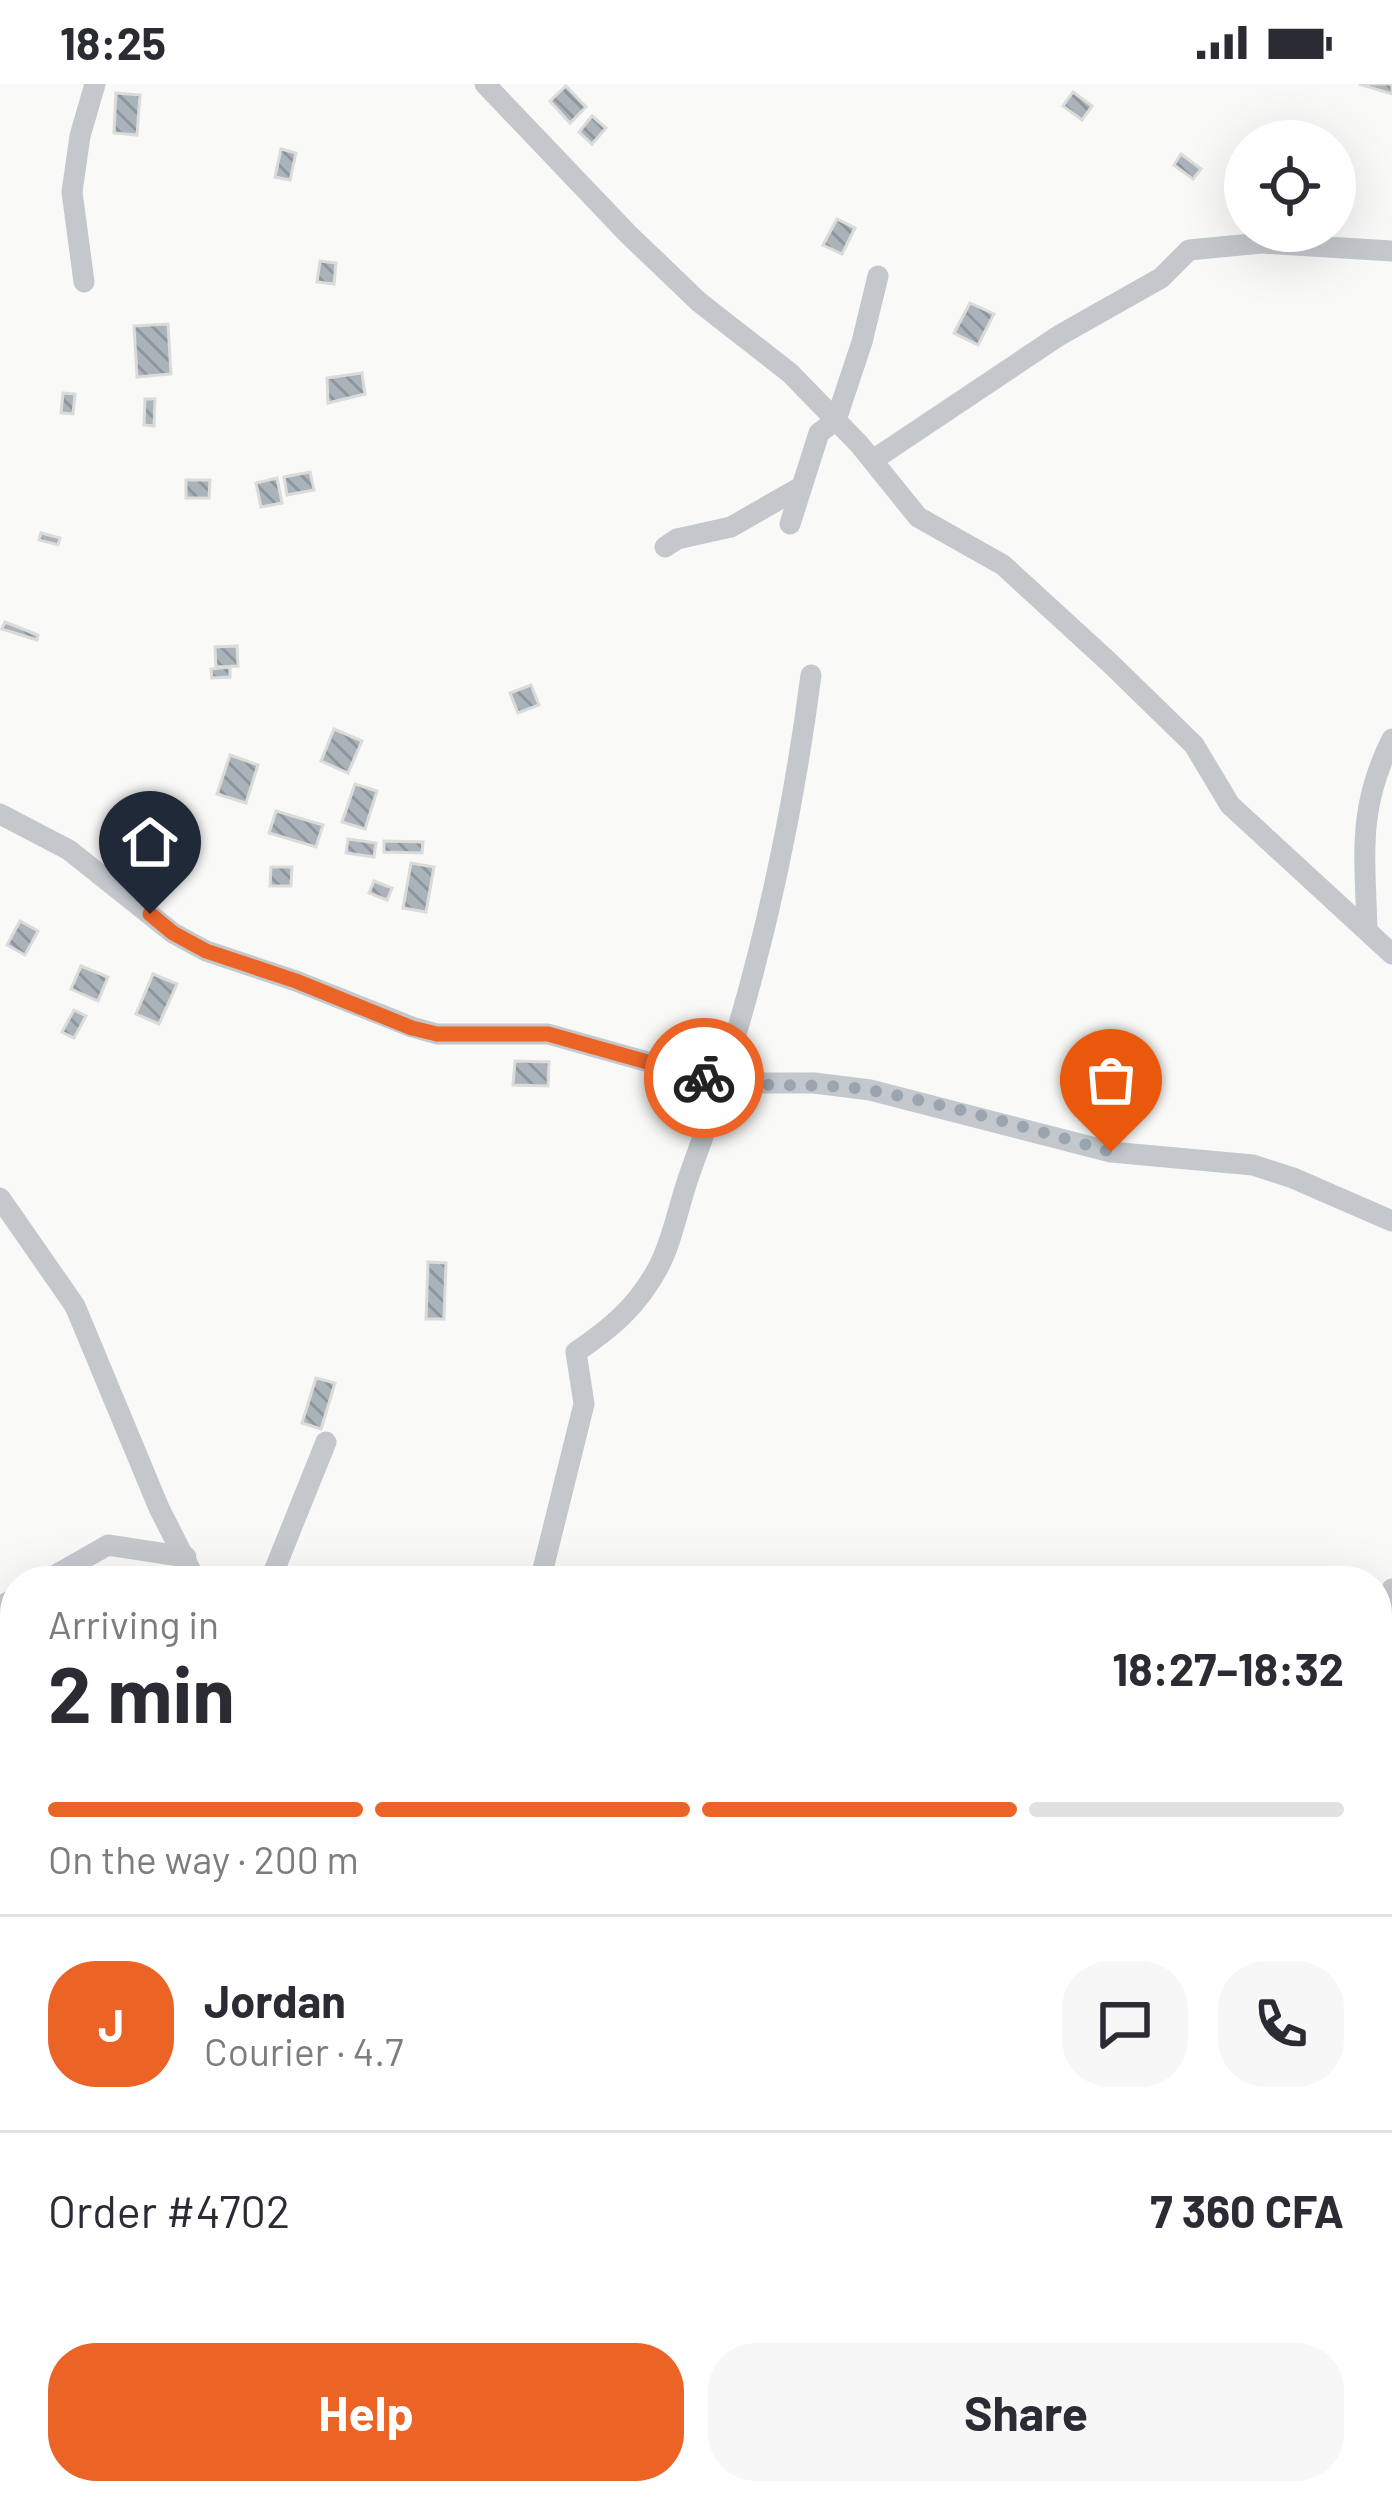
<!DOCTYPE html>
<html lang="en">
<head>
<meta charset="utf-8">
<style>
	body { margin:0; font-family:Barlow,sans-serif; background:#f7f7f7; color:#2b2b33; height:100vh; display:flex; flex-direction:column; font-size:45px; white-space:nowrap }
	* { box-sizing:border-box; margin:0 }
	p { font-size:39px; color:#7c7c81 }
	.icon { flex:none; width:66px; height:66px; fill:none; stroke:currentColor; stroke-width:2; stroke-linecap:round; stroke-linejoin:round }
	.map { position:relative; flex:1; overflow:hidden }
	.panel { position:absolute; left:0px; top:1482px; width:1392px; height:939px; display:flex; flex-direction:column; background:#fff; border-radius:48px 48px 0 0; box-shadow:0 12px 48px #0002 }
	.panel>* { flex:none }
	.controls { position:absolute; left:1224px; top:36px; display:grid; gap:24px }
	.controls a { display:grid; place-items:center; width:132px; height:132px; border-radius:50%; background:#fff; box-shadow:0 12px 48px #0002; font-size:60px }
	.pin { position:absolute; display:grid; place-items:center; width:102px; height:102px; color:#fff; margin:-123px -51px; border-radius:50% 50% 50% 0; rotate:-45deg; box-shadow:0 0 12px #0007 }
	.pin .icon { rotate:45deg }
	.courier { position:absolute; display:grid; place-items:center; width:120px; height:120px; margin:-60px; border:9px solid #eb6426; border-radius:50%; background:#fff; color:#222; box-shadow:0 3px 15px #0007 }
	.overview em { font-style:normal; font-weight:700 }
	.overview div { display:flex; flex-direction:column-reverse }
	.overview { display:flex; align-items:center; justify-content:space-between; height:204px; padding:0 48px }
	h1 { font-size:78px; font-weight:700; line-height:90px }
	.bar { display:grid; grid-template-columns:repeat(4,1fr); gap:18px 12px; align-content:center; height:144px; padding:0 48px }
	.bar i { height:15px; border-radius:9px; background:#e1e1e2 }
	.bar .current { background:#eb6426 }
	.bar p { grid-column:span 4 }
	.line { display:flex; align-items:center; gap:30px; padding:0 48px; border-top:3px solid #e1e1e2 }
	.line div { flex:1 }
	.round { display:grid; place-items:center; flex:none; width:126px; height:126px; border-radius:48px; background:#f7f7f7 }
	.primary-button { display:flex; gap:24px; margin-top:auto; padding:24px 48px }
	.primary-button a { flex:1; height:138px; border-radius:48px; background:#eb6426; color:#fff; font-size:48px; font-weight:700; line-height:138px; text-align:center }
	.primary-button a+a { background:#f7f7f7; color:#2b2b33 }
	.status { display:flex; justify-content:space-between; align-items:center; height:84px; padding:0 60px; background:#fff; direction:ltr }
	.status svg { height:33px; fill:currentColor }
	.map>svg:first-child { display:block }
	.building { fill:url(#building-back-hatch); stroke:#dbdbd9; stroke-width:3 }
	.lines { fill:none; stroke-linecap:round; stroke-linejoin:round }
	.major-casing { stroke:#b5babf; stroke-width:30 }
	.minor { stroke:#c4c8cd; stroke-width:21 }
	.major { stroke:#fff; stroke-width:27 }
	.done { stroke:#9aa5b0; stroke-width:12; stroke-dasharray:0 21.6 }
	.route { stroke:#eb6426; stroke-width:15 }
</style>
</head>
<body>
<div class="status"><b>18:25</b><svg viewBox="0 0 49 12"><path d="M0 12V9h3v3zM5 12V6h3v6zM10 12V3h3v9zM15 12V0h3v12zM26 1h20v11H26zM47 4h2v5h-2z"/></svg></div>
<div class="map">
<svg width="1392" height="2420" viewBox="0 0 1392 2420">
	<defs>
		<pattern id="building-back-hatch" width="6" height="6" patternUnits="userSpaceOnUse" patternTransform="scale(3)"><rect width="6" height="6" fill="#aab2ba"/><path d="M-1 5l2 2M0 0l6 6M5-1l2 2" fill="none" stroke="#8e969d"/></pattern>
	</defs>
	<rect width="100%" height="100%" fill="#f9faf7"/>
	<g class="building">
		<polygon points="1359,0 1392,0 1392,10"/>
		<polygon points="566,2 586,23 570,39 550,17"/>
		<polygon points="1073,8 1092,22 1082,36 1063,22"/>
		<polygon points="116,9 140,11 137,51 114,49"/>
		<polygon points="592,32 606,44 592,60 579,48"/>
		<polygon points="281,65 296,69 290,96 275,93"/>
		<polygon points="1181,70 1201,85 1193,95 1174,81"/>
		<polygon points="837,135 855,144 842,170 823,161"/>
		<polygon points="320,177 336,179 334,200 317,198"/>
		<polygon points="970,219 994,230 978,261 954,249"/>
		<polygon points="168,240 171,290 137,293 134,242"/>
		<polygon points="362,289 365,310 328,319 327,294"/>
		<polygon points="63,309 75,310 73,330 61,329"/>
		<polygon points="145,315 155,315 154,342 144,341"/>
		<polygon points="310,388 314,406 287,411 284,393"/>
		<polygon points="277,394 282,419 261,423 256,399"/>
		<polygon points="186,396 210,396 209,414 186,414"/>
		<polygon points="41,449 60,454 58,461 39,456"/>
		<polygon points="5,538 38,551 37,556 2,545"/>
		<polygon points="237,562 238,582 216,583 215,563"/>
		<polygon points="230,583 230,593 212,594 211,585"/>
		<polygon points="531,601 539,621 518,629 510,609"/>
		<polygon points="334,645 362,657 348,689 321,677"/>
		<polygon points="230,671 258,681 246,719 217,710"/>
		<polygon points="355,700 377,707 365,745 342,738"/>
		<polygon points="276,727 323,741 316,763 269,749"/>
		<polygon points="348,755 376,759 374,773 346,769"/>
		<polygon points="384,757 423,758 422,769 384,768"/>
		<polygon points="169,764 194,768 191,786 166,783"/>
		<polygon points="411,779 434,783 426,828 403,824"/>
		<polygon points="271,783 292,783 291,802 270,802"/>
		<polygon points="374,797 392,804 387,816 369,809"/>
		<polygon points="20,837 38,847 25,871 7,861"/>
		<polygon points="81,882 108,893 98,917 71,905"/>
		<polygon points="153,890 177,900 159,940 136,930"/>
		<polygon points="74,926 86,932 74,954 62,948"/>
		<polygon points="515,977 549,978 548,1002 513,1001"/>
		<polygon points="428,1178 446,1179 444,1235 426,1235"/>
		<polygon points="316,1294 335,1299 321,1345 302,1339"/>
		<polygon points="0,2125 11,2131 0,2151"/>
		<polygon points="804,2406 838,2406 833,2420"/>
	</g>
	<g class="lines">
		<defs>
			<g id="major">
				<polyline points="0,1721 15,1722"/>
				<polyline points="1377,2361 1392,2366"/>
			</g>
		</defs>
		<use href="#major" class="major-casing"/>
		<g class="minor">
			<polyline points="485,0 628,150 699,218 790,289 859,360 918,433 1003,481 1111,580 1194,661 1230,721 1392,870"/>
			<polyline points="84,198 72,108 80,52 95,0"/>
			<polyline points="873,376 1060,251 1161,194 1189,166 1262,159 1392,167"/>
			<polyline points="790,440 819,349 836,336 862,258 878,192"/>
			<polyline points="665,463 677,455 731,443 799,404"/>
			<polyline points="0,730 69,766 173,849 206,867 296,897 412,943 437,950 548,950 723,999 814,999 870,1006 1111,1068 1253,1081 1293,1094 1392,1137"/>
			<path d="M1367 846C1365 770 1357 725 1392 655"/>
			<polyline points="0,1114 75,1222 159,1424 196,1497"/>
			<polyline points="45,1497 108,1461 186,1473"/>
			<polyline points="270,1497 326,1358"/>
			<path d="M540 1497 584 1320 576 1268C611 1244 637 1223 658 1184 673 1156 679 1119 690 1089 750 927 789 762 811 591"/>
			<polyline points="0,1523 15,1514"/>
			<polyline points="1377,1548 1392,1505"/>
			<polyline points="0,1954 15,1942"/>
			<polyline points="1,2038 15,2048"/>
			<polyline points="608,2420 614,2406"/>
			<polyline points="1097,2420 1100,2406"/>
		</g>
		<use href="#major" class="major"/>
	</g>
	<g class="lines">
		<path class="done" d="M704 994C758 1006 814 997 869 1006 951 1021 1032 1045 1111 1068"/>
		<polyline class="route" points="150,830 173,849 206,867 296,897 412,944 437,950 548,950 704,994"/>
	</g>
</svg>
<div class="controls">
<a><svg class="icon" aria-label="locate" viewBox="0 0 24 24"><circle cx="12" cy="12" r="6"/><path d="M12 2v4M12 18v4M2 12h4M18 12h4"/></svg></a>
</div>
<div class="pin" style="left:1111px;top:1068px;background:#ea580c"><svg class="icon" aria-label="bag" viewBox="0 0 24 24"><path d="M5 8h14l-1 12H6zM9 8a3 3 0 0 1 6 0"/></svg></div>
<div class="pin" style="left:150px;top:830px;background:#1f2937"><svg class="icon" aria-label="home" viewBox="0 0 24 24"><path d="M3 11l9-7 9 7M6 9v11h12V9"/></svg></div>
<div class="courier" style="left:704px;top:994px"><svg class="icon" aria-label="bike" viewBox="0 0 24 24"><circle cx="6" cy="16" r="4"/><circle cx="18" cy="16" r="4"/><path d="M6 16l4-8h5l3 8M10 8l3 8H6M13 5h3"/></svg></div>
<section class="panel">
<div class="overview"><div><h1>2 min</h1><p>Arriving in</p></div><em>18:27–18:32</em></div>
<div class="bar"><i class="current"></i><i class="current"></i><i class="current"></i><i></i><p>On the way · 200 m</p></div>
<div class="line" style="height:216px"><b class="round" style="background:#eb6426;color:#fff">J</b><div><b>Jordan</b><p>Courier · 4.7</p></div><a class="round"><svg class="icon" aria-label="chat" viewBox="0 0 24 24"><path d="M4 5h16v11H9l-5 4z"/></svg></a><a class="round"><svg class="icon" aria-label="phone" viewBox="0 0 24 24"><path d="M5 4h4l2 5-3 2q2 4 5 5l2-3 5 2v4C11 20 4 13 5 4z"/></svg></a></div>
<div class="line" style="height:156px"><div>Order #4702</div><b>7 360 CFA</b></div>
<div class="primary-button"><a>Help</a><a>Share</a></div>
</section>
</div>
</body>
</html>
